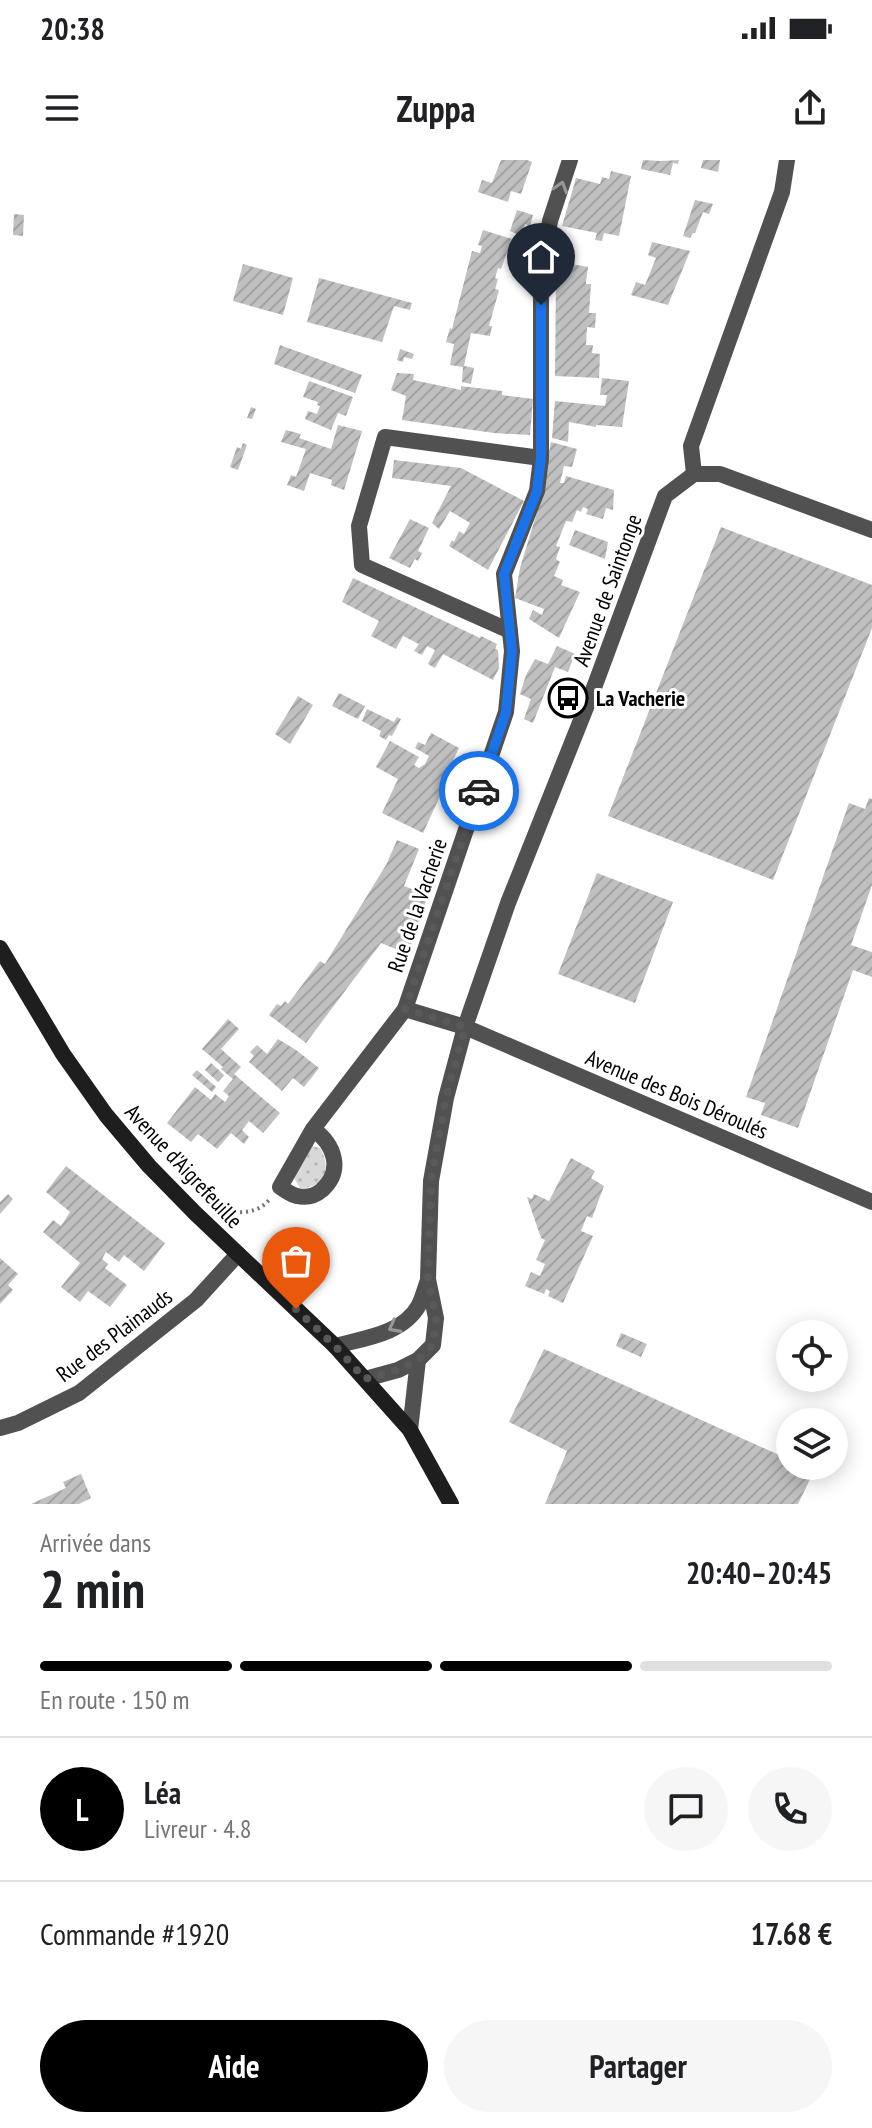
<!DOCTYPE html>
<html lang="fr">
<head>
<meta charset="utf-8">
<style>
	body { margin:0; font-family:"PT Sans Narrow",sans-serif; background:#f6f6f6; color:#202124; height:100vh; display:flex; flex-direction:column; font-size:30px; white-space:nowrap }
	* { box-sizing:border-box; margin:0 }
	p { font-size:26px; color:#757577 }
	.icon { flex:none; width:44px; height:44px; fill:none; stroke:currentColor; stroke-width:2; stroke-linecap:round; stroke-linejoin:round }
	.map { position:relative; height:1344px; overflow:hidden }
	.panel { display:flex; flex-direction:column; background:#fff; flex:1 }
	.panel>* { flex:none }
	.controls { position:absolute; left:776px; top:1160px; display:grid; gap:16px }
	.controls a { display:grid; place-items:center; width:72px; height:72px; border-radius:50%; background:#fff; box-shadow:0 4px 20px #0003; font-size:40px }
	.pin { position:absolute; display:grid; place-items:center; width:68px; height:68px; color:#fff; margin:-82px -34px; border-radius:50% 50% 50% 0; rotate:-45deg; box-shadow:0 0 8px #0007 }
	.pin .icon { rotate:45deg }
	.courier { position:absolute; display:grid; place-items:center; width:80px; height:80px; margin:-40px; border:6px solid #1a73e8; border-radius:50%; background:#fff; color:#222; box-shadow:0 2px 10px #0007 }
	.overview em { font-style:normal; font-weight:800 }
	.overview div { display:flex; flex-direction:column-reverse }
	.overview { display:flex; align-items:center; justify-content:space-between; height:136px; padding:0 40px }
	h1 { font-size:52px; font-weight:800; line-height:60px }
	.bar { display:grid; grid-template-columns:repeat(4,1fr); gap:12px 8px; align-content:center; height:96px; padding:0 40px }
	.bar i { height:10px; border-radius:6px; background:#e0e0e0 }
	.bar .active { background:#000 }
	.bar p { grid-column:span 4 }
	.line { display:flex; align-items:center; gap:20px; padding:0 40px; border-top:2px solid #e0e0e0 }
	.line div { flex:1 }
	.round { display:grid; place-items:center; flex:none; width:84px; height:84px; border-radius:42px; background:#f6f6f6 }
	.button { display:flex; gap:16px; margin-top:auto; padding:16px 40px }
	.button a { flex:1; height:92px; border-radius:48px; background:#000; color:#fff; font-size:32px; font-weight:800; line-height:92px; text-align:center }
	.button a+a { background:#f6f6f6; color:#202124 }
	.status { display:flex; justify-content:space-between; align-items:center; height:56px; padding:0 40px; background:#fff; direction:ltr }
	.status svg { height:22px; fill:currentColor }
	header { display:flex; justify-content:space-between; align-items:center; height:104px; padding:0 40px; background:#fff; font-size:36px; font-weight:800 }
	.map>svg:first-child { display:block }
	.grass { fill:url(#grass-dots) }
	.building { fill:url(#building-hatch) }
	.lines { fill:none; stroke-linecap:round; stroke-linejoin:round }
	.path { stroke:#737373; stroke-width:4; stroke-dasharray:2 4; stroke-linecap:butt }
	.minor { stroke:#515151; stroke-width:16 }
	.secondary { stroke:#1e1e1e; stroke-width:16 }
	.oneway { stroke:#979797 }
	.done { stroke:#595959; stroke-width:8; stroke-dasharray:0 14.4 }
	.route { stroke:#1a73e8; stroke-width:10 }
	.labels { text-anchor:middle; dominant-baseline:central; stroke-width:6; stroke-linejoin:round; paint-order:stroke }
	.street-label { font-size:22px; fill:#000; stroke:#fff }
	.poi-label { font-size:22px; font-weight:bold; fill:#000; stroke:#fff; text-anchor:start }
</style>
</head>
<body>
<div class="status"><b>20:38</b><svg viewBox="0 0 49 12"><path d="M0 12V9h3v3zM5 12V6h3v6zM10 12V3h3v9zM15 12V0h3v12zM26 1h20v11H26zM47 4h2v5h-2z"/></svg></div>
<header><svg class="icon" aria-label="menu" viewBox="0 0 24 24"><path d="M4 6h16M4 12h16M4 18h16"/></svg>Zuppa<svg class="icon" aria-label="share" viewBox="0 0 24 24"><path d="M12 15V3M7 8l5-5 5 5M5 13v7h14v-7"/></svg></header>
<div class="map">
<svg width="872" height="1344" viewBox="0 0 872 1344">
	<defs>
		<pattern id="grass-dots" width="8" height="8" patternUnits="userSpaceOnUse" patternTransform="scale(2)"><rect width="8" height="8" fill="#d8d8d8"/><path d="M2 2h.1M6 6h.1" fill="none" stroke="#b8b8b8" stroke-width="1.8" stroke-linecap="round"/></pattern>
		<pattern id="building-hatch" width="6" height="6" patternUnits="userSpaceOnUse" patternTransform="scale(2)"><rect width="6" height="6" fill="#c0c0c0"/><path d="M-1 1l2-2M0 6l6-6M5 7l2-2" fill="none" stroke="#a3a3a3"/></pattern>
	</defs>
	<rect width="100%" height="100%" fill="#fff"/>
	<path class="grass" d="M312 986 320 988C332 1009 325 1028 300 1028L294 1018Z"/>
	<g class="building">
		<polygon points="501,0 527,0 532,2 521,34 511,31 508,42 478,32 482,20 492,23"/>
		<polygon points="643,0 660,1 679,0 678,4 673,3 670,15 641,9"/>
		<polygon points="703,0 720,0 718,12 701,8"/>
		<polygon points="611,11 631,16 619,76 604,73 602,81 595,80 597,73 562,66 576,18 600,24 602,17 609,19"/>
		<polygon points="695,40 713,44 709,54 703,52 695,73 693,73 690,78 683,76"/>
		<polygon points="517,50 533,55 530,66 525,64 522,76 510,71"/>
		<polygon points="14,54 24,55 23,76 13,75"/>
		<polygon points="483,70 512,79 501,109 498,108 495,118 498,119 495,129 499,130 489,166 492,166 490,176 471,173 464,206 474,208 471,224 462,222 463,207 450,205 454,184 446,182 450,168 452,169 472,91 480,93 482,86 478,85"/>
		<polygon points="652,82 690,91 668,145 631,135 636,122 645,125 656,98 648,95"/>
		<polygon points="566,103 588,107 586,122 586,124 591,124 589,153 596,153 595,168 587,167 586,185 593,185 592,193 600,194 599,218 555,216 556,113 561,113 561,119 564,119"/>
		<polygon points="243,104 293,118 283,155 233,141"/>
		<polygon points="319,118 412,143 410,150 394,146 382,182 307,162"/>
		<polygon points="280,185 362,215 355,233 274,204"/>
		<polygon points="400,189 414,194 412,199 404,197 403,202 397,200"/>
		<polygon points="397,213 414,214 413,220 461,230 461,226 502,231 502,235 533,239 530,275 494,273 402,260 406,236 391,230"/>
		<polygon points="602,218 629,221 622,267 596,265 596,267 569,262 568,282 552,278 555,241 605,246 607,235 600,235"/>
		<polygon points="309,221 353,237 346,256 338,253 331,270 305,259 308,251 317,254 320,246 317,245 318,242 303,237"/>
		<polygon points="251,247 256,249 252,259 247,258"/>
		<polygon points="338,265 362,271 344,330 331,325 332,320 310,313 304,331 287,325 291,315 296,317 306,289 281,282 286,270 301,274 299,278 331,289"/>
		<polygon points="551,282 577,289 572,307 564,306 560,323 564,323 566,316 614,330 613,350 606,348 603,359 586,354 588,349 583,347 581,352 577,350 572,362 566,361 556,386 560,387 556,399 560,402 554,416 563,420 561,425 580,432 559,478 529,459 533,450 542,455 544,449 515,438 520,408 538,349"/>
		<polygon points="243,283 247,285 238,310 230,307 237,287 241,289"/>
		<polygon points="394,300 461,308 524,341 488,410 449,386 452,380 454,382 459,371 464,374 470,363 450,351 439,369 432,363 451,326 392,318"/>
		<polygon points="410,359 429,368 418,391 422,393 418,401 415,399 410,408 389,398"/>
		<polygon points="721,367 872,425 872,468 773,720 608,656"/>
		<polygon points="575,370 608,382 605,399 569,385"/>
		<polygon points="353,418 480,478 481,476 497,484 495,489 498,490 499,508 493,520 443,494 435,508 428,504 435,490 427,486 422,495 414,491 419,484 403,476 396,489 371,476 379,461 342,442"/>
		<polygon points="557,486 575,494 568,512 555,507 533,563 524,559 531,539 520,534 526,515 535,499 548,504"/>
		<polygon points="339,533 365,546 358,559 332,546"/>
		<polygon points="298,536 313,545 290,584 275,574"/>
		<polygon points="367,549 394,562 397,557 401,559 392,576 389,575 386,580 379,576 381,571 362,561"/>
		<polygon points="431,573 459,588 450,607 453,608 423,673 382,653 398,619 376,607 390,581 419,597 414,605 419,608 425,604 429,596 415,588 418,582 425,585"/>
		<polygon points="869,638 872,639 872,725 851,785 872,792 872,817 853,810 798,968 761,955 765,943 746,937 849,643 865,649"/>
		<polygon points="397,680 419,689 404,726 428,735 408,794 381,783 306,883 269,855 277,844 281,846 285,841 288,844 320,801 325,804 386,705"/>
		<polygon points="597,713 673,742 635,843 558,814"/>
		<polygon points="228,859 239,869 221,889 241,907 234,914 280,953 263,973 249,961 242,970 249,977 244,984 231,973 217,989 198,974 191,982 167,963 195,927 211,940 215,934 225,942 229,936 223,931 233,919 221,909 223,907 202,889"/>
		<polygon points="278,879 296,890 319,908 304,927 293,918 282,931 249,902 254,896 250,892 257,885 267,894"/>
		<polygon points="211,903 224,915 218,922 205,910"/>
		<polygon points="197,910 216,927 212,932 192,915"/>
		<polygon points="571,998 595,1011 591,1018 604,1026 592,1058 587,1056 581,1071 593,1076 563,1143 548,1136 550,1131 546,1129 544,1134 525,1126 531,1112 540,1116 545,1104 536,1100 545,1080 541,1078 527,1037 532,1039 534,1034 549,1041"/>
		<polygon points="66,1006 165,1083 144,1111 124,1095 119,1102 106,1092 102,1099 108,1104 105,1108 127,1125 110,1147 88,1131 80,1142 61,1127 80,1103 43,1072 53,1060 61,1066 70,1052 46,1032"/>
		<polygon points="8,1034 13,1039 0,1054 0,1042"/>
		<polygon points="0,1098 18,1114 8,1125 13,1130 0,1144"/>
		<polygon points="621,1173 647,1184 641,1197 616,1186"/>
		<polygon points="544,1189 790,1300 790,1306 803,1306 814,1311 798,1344 545,1344 567,1291 509,1262"/>
		<polygon points="81,1314 91,1338 79,1344 31,1344 66,1328 63,1322"/>
	</g>
	<g class="lines">
		<path class="path" d="M222 1052C240 1052 256 1055 269 1040"/>
		<g class="minor">
			<polyline points="570,0 550,61 541,114 541,298 537,331 504,414 512,491 506,552 405,849 465,867 872,1042"/>
			<polyline points="694,314 691,286 782,32 787,0"/>
			<polyline points="694,314 720,314 872,370"/>
			<polyline points="510,471 362,405 359,366 385,277 541,298"/>
			<path d="M313 969C334 984 344 1010 322 1030 315 1036 306 1038 297 1036 291 1035 285 1030 280 1027L313 969 405 849"/>
			<path d="M335 1186C365 1178 403 1174 419 1145 423 1137 425 1128 428 1120"/>
			<polyline points="365,1219 398,1210 418,1200 433,1185 436,1158 428,1119 431,1021 446,938 465,867 508,743 595,525 665,336 694,314"/>
			<polyline points="0,1268 18,1263 79,1233 196,1140 238,1094"/>
			<polyline points="410,1270 418,1200"/>
		</g>
		<polyline class="secondary" points="0,788 63,894 106,955 149,1006 195,1053 335,1186 410,1270 451,1344"/>
	</g>
	<defs><path id="oneway-chevron" d="M-2-3.5L2.5 0L-2 3.5" fill="none" stroke-width="1.6" stroke-linecap="round" stroke-linejoin="round" transform="scale(2)"/></defs>
	<g class="oneway">
		<use href="#oneway-chevron" transform="translate(561 27) rotate(-73)"/>
		<use href="#oneway-chevron" transform="translate(394 1167) rotate(152)"/>
	</g>
	<g class="lines">
		<polyline class="done" points="296,1149 335,1186 365,1219 398,1210 418,1200 433,1185 436,1158 428,1119 431,1021 446,938 465,867 405,849 479,631"/>
		<polyline class="route" points="479,631 506,552 512,491 504,414 537,331 541,298 541,145"/>
	</g>
	<defs>
		<symbol id="bus-ring" viewBox="-11 -11 22 22"><circle r="9.5" fill="#fff" stroke="#000" stroke-width="1.5"/><path d="M-5-6H5V4H4V6H2V4H-2V6H-4V4H-5ZM-3.5-4V0h7V-4ZM-3.5 1.2v1.5H-2V1.2ZM2 1.2v1.5H3.5V1.2Z" fill="#000"/></symbol>
	</defs>
	<g fill-rule="evenodd">
		<use href="#bus-ring" x="546" y="516" width="44" height="44"/>
	</g>
	<g class="labels">
		<g class="street-label">
			<text transform="translate(607 430) rotate(-70)">Avenue de Saintonge</text>
			<text transform="translate(417 745) rotate(-71)">Rue de la Vacherie</text>
			<text transform="translate(677 934) rotate(23)">Avenue des Bois Déroulés</text>
			<text transform="translate(184 1006) rotate(47)">Avenue d'Aigrefeuille</text>
			<text transform="translate(114 1175) rotate(-37)">Rue des Plainauds</text>
		</g>
		<g class="poi-label">
			<text x="596" y="538">La Vacherie</text>
		</g>
	</g>
</svg>
<div class="controls">
<a><svg class="icon" aria-label="locate" viewBox="0 0 24 24"><circle cx="12" cy="12" r="6"/><path d="M12 2v4M12 18v4M2 12h4M18 12h4"/></svg></a>
<a><svg class="icon" aria-label="layers" viewBox="0 0 24 24"><path d="M12 4l9 5-9 5-9-5zM3 14l9 5 9-5"/></svg></a>
</div>
<div class="pin" style="left:296px;top:1149px;background:#ea580c"><svg class="icon" aria-label="bag" viewBox="0 0 24 24"><path d="M5 8h14l-1 12H6zM9 8a3 3 0 0 1 6 0"/></svg></div>
<div class="pin" style="left:541px;top:145px;background:#1f2937"><svg class="icon" aria-label="home" viewBox="0 0 24 24"><path d="M3 11l9-7 9 7M6 9v11h12V9"/></svg></div>
<div class="courier" style="left:479px;top:631px"><svg class="icon" aria-label="car" viewBox="0 0 24 24"><path d="M5 17H2v-5l4-1 3-4h7l3 4 3 1v5h-3M9 17h6M6 11h13"/><circle cx="7" cy="17" r="2"/><circle cx="17" cy="17" r="2"/></svg></div>
</div>
<section class="panel">
<div class="overview"><div><h1>2 min</h1><p>Arrivée dans</p></div><em>20:40–20:45</em></div>
<div class="bar"><i class="active"></i><i class="active"></i><i class="active"></i><i></i><p>En route · 150 m</p></div>
<div class="line" style="height:144px"><b class="round" style="background:#000;color:#fff">L</b><div><b>Léa</b><p>Livreur · 4.8</p></div><a class="round"><svg class="icon" aria-label="chat" viewBox="0 0 24 24"><path d="M4 5h16v11H9l-5 4z"/></svg></a><a class="round"><svg class="icon" aria-label="phone" viewBox="0 0 24 24"><path d="M5 4h4l2 5-3 2q2 4 5 5l2-3 5 2v4C11 20 4 13 5 4z"/></svg></a></div>
<div class="line" style="height:104px"><div>Commande #1920</div><b>17.68 €</b></div>
<div class="button"><a>Aide</a><a>Partager</a></div>
</section>
</body>
</html>
